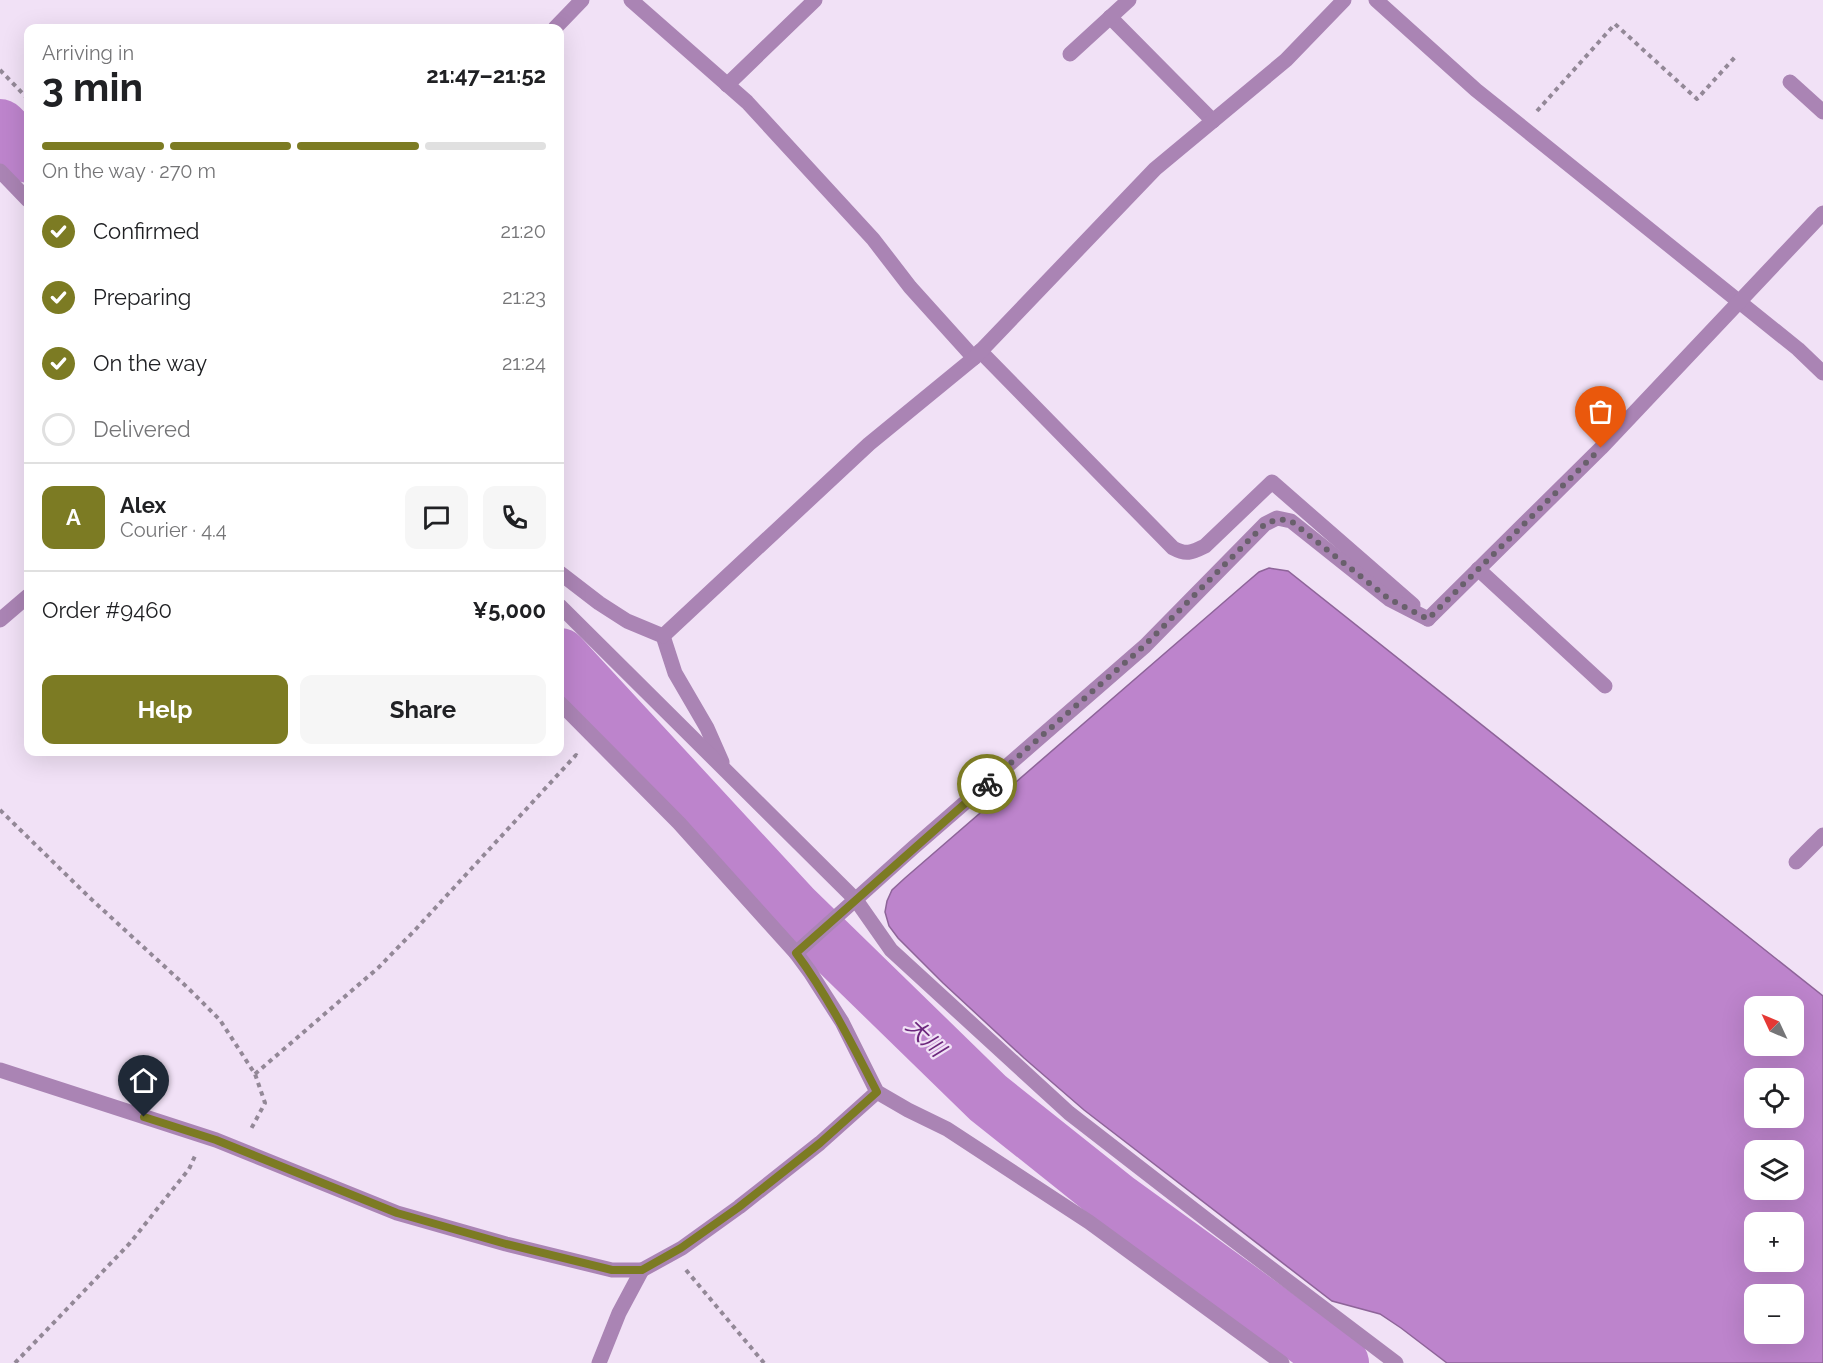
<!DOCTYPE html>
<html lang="en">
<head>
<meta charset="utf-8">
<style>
	body { margin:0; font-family:Raleway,"Noto Sans JP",sans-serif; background:#f6f6f6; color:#202124; height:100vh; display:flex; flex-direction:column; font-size:22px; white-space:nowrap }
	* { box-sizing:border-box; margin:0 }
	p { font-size:20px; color:#757577 }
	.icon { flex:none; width:33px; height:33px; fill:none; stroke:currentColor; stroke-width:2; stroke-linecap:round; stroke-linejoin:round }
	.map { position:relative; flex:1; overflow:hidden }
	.details { position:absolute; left:24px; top:24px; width:540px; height:732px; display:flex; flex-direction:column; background:#fff; border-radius:12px; box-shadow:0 6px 24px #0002 }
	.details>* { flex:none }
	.needle { width:39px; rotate:314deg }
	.buttons { position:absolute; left:1744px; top:996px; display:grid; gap:12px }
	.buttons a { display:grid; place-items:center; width:60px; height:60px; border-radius:12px; background:#fff; box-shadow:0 6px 24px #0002; font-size:30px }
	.pin { position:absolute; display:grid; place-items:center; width:51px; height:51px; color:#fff; margin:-62px -26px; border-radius:50% 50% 50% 0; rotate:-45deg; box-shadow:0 0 6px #0007 }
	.pin .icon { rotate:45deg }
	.courier { position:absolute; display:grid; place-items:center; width:60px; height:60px; margin:-30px; border:4px solid #7c7b23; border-radius:50%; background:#fff; color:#222; box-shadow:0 2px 8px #0007 }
	.head em { font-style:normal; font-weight:700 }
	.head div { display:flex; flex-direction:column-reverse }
	.head { display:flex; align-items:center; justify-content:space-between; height:102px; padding:0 18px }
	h1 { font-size:39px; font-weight:700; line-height:45px }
	.bar { display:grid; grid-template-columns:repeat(4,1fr); gap:9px 6px; align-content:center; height:72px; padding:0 18px }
	.bar i { height:8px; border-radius:4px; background:#e0e0e0 }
	.bar .selected { background:#7c7b23 }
	.bar p { grid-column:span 4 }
	.line { display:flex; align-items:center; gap:15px; padding:0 18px; border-top:2px solid #e0e0e0 }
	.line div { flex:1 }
	.round { display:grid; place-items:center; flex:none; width:63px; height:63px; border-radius:12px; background:#f6f6f6 }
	ol { padding:0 18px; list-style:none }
	li { display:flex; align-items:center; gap:18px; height:66px }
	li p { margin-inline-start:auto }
	li .icon { padding:6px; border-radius:50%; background:#7c7b23; color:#fff; stroke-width:4 }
	li:last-child { color:#757577 }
	li i { width:33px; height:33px; border:3px solid #e0e0e0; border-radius:50% }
	.primary-button { display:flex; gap:12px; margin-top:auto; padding:12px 18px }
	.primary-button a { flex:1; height:69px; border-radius:12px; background:#7c7b23; color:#fff; font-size:24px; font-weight:700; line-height:69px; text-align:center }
	.primary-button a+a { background:#f6f6f6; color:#202124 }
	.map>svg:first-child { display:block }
	.water { fill:#bd84cc; stroke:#8e6499; stroke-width:1.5; fill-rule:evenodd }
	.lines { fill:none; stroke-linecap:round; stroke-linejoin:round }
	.river { stroke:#bd84cc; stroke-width:56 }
	.path { stroke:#938897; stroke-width:4; stroke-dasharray:4.5 4.5; stroke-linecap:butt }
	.minor { stroke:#aa84b4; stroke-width:15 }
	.done { stroke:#69606c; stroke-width:6; stroke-dasharray:0 10.8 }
	.route { stroke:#7c7b23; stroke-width:8 }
	.labels { text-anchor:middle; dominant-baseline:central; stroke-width:4.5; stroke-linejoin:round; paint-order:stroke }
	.water-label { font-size:22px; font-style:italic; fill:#6c277d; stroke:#f1e1f6 }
</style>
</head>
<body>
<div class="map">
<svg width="1823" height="1363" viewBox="0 0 1823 1363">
	<rect width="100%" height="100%" fill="#f1e1f6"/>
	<path class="water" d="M1269 568 1288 571 1823 996V1363H1447L1401 1328 1380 1314 1332 1301 1084 1110 1024 1058 943 983 898 938 889 926 885 912 887 901 892 890 905 878 1246 583 1259 572ZM1755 1006H1794V1046H1755ZM1755 1078H1794V1118H1755ZM1755 1150H1794V1190H1755ZM1755 1222H1794V1262H1755ZM1755 1294H1794V1334H1755Z"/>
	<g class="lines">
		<g class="river">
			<polyline points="0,127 28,155"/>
			<polyline points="560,656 793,908 988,1098 1116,1200 1341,1363"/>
		</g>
		<g class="path">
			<polyline points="0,70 28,99"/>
			<polyline points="1537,111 1615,24 1697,99 1736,56"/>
			<polyline points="0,810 90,898 188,988 220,1020 255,1074 265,1103 251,1129"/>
			<polyline points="255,1074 378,968 415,930 576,755 577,756"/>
			<polyline points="686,1270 764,1363"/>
			<polyline points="15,1363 130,1243 189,1169 195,1156"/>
		</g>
		<g class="minor">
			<polyline points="631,0 747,102 873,239 910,287 974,358"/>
			<polyline points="1376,0 1476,90 1798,349 1823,373"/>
			<polyline points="1110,17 1213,121"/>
			<polyline points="555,28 582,0"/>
			<polyline points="1070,54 1129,0"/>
			<polyline points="1790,82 1823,112"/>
			<polyline points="727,85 815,0"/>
			<polyline points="0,171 28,200"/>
			<path d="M980 351 1173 548C1186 555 1191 553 1205 546L1272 482 1413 605"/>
			<polyline points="1478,569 1605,686"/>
			<polyline points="560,573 599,603 627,621 663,636 675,673 707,728 722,762"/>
			<polyline points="560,606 856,900 891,950 1069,1113 1211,1223 1396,1363"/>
			<polyline points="1428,619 1601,448 1823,213"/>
			<polyline points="0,620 28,596"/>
			<polyline points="663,636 869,444 974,358 1155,169 1286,60 1344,0"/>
			<polyline points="560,703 679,823 796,953 810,972 842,1022 877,1092 908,1110 947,1129 1089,1222 1282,1363"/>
			<polyline points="1796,862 1823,835"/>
			<polyline points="796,953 914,847 1145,646 1265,524 1277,518 1291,521 1389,599 1428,619"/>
			<polyline points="0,1070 216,1140 397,1213 506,1244 612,1270 642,1270 682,1248 739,1207 820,1143 877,1092"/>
			<polyline points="599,1363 619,1313 642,1270"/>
		</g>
	</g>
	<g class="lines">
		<polyline class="done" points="987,784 1144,646 1265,524 1278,519 1291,521 1389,599 1428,619 1601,448"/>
		<path class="route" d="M144 1117 216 1140 397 1213 506 1244 612 1270H642L681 1248 739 1207 820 1143 877 1092C852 1044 828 996 796 953L987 784"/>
	</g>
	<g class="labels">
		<g class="water-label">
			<text transform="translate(926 1037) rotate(44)">大川</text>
		</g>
	</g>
</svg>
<div class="buttons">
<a><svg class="needle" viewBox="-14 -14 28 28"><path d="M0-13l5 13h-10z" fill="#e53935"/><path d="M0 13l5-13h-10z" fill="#757577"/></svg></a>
<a><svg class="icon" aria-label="locate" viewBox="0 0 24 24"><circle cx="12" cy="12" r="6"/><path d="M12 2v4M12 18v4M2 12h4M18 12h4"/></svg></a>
<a><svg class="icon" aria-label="layers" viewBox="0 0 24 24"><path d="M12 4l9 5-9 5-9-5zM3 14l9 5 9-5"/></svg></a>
<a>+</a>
<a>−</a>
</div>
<div class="pin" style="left:1601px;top:448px;background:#ea580c"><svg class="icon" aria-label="bag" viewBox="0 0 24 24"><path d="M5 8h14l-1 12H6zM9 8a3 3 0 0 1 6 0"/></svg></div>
<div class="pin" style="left:144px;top:1117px;background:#1f2937"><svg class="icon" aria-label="home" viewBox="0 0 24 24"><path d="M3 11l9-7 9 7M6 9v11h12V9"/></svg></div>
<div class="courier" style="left:987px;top:784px"><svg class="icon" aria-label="bike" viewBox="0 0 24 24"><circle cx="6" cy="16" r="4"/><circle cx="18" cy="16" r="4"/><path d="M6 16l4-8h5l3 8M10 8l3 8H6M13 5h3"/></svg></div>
<section class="details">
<div class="head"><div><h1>3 min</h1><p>Arriving in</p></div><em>21:47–21:52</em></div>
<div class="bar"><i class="selected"></i><i class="selected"></i><i class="selected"></i><i></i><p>On the way · 270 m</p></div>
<ol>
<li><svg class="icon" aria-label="check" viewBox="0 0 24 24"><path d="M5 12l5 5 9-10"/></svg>Confirmed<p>21:20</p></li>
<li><svg class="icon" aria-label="check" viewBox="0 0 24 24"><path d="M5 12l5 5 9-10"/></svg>Preparing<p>21:23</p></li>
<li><svg class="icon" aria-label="check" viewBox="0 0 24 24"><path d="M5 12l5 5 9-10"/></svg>On the way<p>21:24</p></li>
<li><i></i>Delivered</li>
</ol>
<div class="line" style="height:108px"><b class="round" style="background:#7c7b23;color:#fff">A</b><div><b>Alex</b><p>Courier · 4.4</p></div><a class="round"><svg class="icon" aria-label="chat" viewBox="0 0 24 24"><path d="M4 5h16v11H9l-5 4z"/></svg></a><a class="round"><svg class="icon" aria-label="phone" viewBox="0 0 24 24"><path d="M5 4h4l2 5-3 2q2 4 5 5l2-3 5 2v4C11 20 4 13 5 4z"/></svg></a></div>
<div class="line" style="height:78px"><div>Order #9460</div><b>¥5,000</b></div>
<div class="primary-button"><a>Help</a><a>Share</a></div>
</section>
</div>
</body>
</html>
